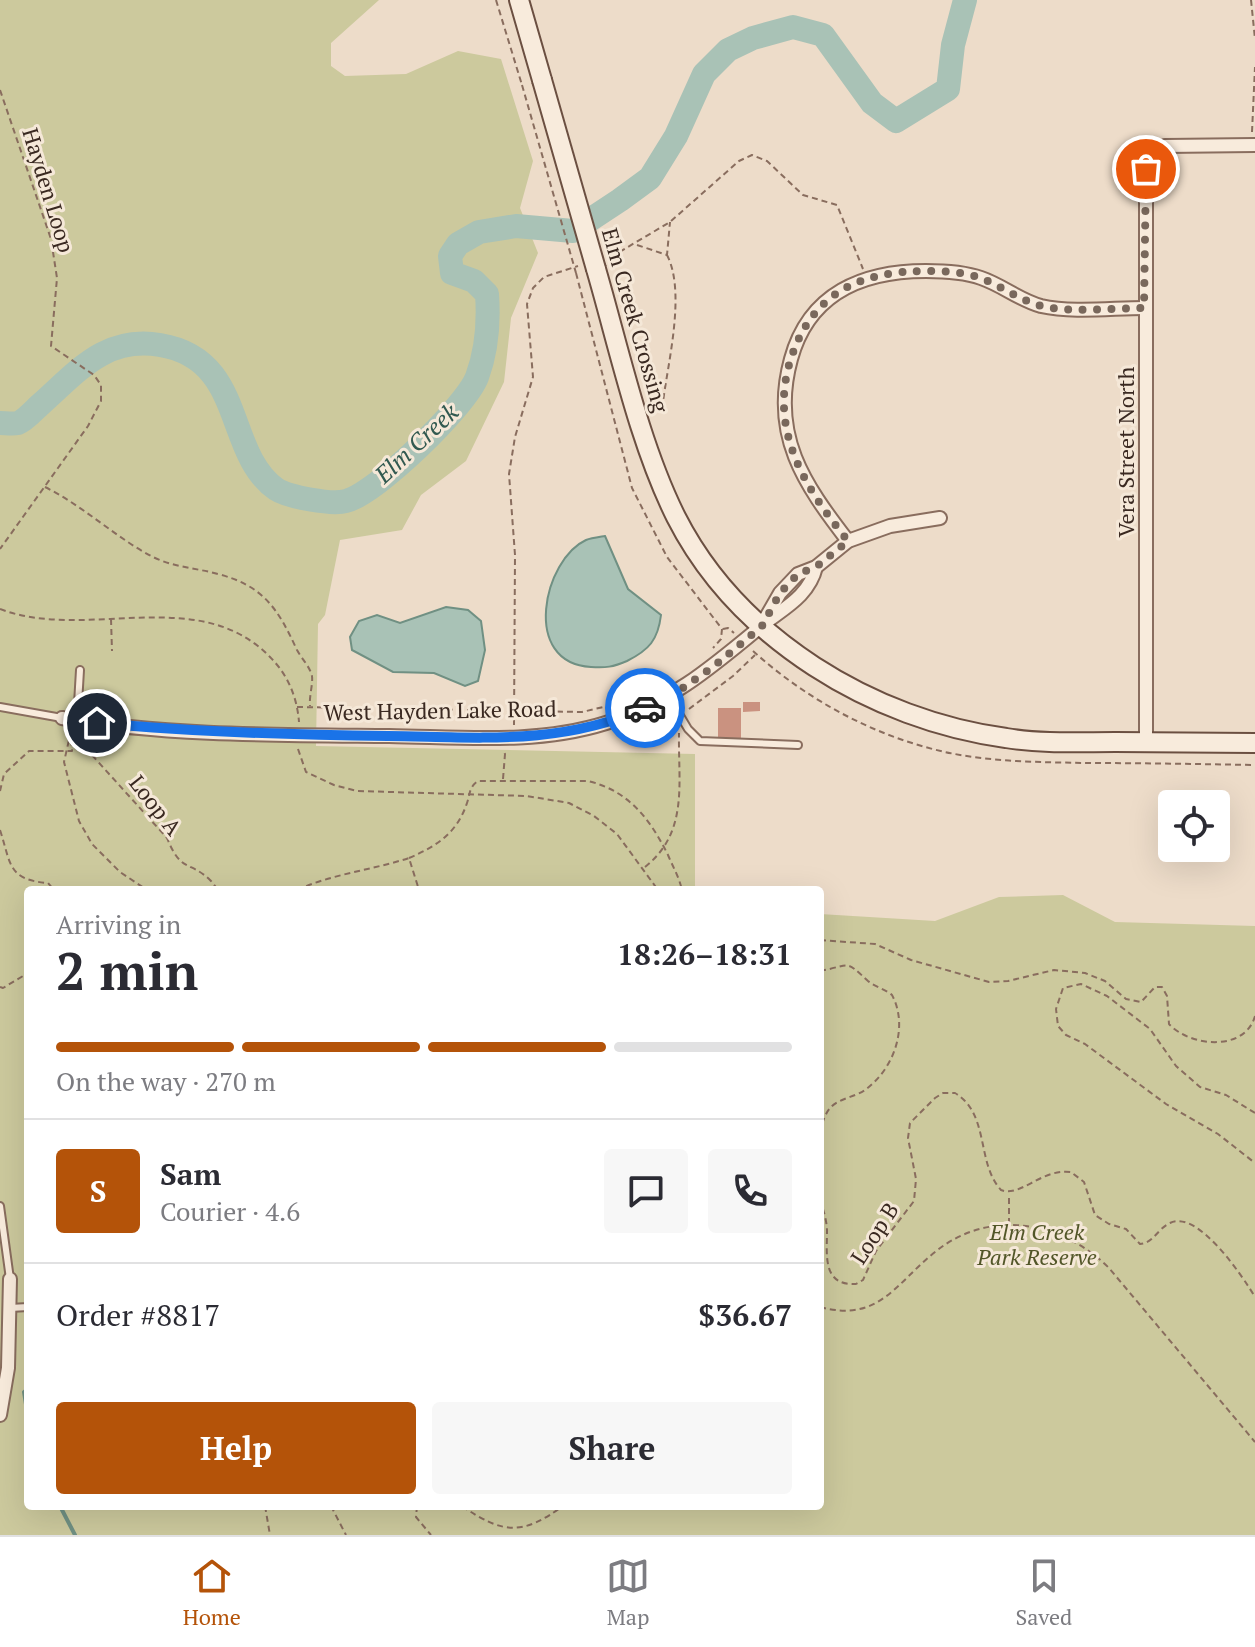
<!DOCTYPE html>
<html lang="en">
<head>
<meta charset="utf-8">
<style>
	body { margin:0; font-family:"PT Serif",serif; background:#f7f7f7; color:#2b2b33; height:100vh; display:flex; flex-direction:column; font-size:30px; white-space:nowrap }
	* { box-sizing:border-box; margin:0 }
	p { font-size:26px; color:#7c7c81 }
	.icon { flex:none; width:44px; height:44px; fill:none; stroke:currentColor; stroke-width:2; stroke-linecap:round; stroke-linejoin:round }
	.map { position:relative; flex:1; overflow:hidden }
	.sheet { position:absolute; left:24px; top:886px; width:800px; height:624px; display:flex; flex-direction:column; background:#fff; border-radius:8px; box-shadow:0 8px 32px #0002 }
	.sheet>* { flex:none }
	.buttons { position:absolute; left:1158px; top:790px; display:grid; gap:16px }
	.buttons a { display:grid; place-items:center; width:72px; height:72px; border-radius:8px; background:#fff; box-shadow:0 8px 32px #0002; font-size:40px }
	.pin { position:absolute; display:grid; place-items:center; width:68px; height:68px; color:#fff; margin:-34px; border:4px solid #fff; border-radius:50%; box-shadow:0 2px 8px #0007 }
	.courier { position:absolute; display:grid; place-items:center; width:80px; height:80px; margin:-40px; border:6px solid #1a73e8; border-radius:50%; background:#fff; color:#222; box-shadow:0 2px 10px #0007 }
	.headline em { font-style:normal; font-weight:600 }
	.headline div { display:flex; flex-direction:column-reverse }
	.headline { display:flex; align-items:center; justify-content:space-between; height:136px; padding:0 32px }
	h1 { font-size:52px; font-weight:600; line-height:60px }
	.bar { display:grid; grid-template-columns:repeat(4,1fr); gap:12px 8px; align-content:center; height:96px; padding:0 32px }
	.bar i { height:10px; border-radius:6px; background:#e1e1e2 }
	.bar .active { background:#b45309 }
	.bar p { grid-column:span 4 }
	.line { display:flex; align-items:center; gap:20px; padding:0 32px; border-top:2px solid #e1e1e2 }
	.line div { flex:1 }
	.round { display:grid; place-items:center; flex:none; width:84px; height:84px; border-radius:8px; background:#f7f7f7 }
	.cta { display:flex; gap:16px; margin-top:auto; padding:16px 32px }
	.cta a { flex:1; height:92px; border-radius:8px; background:#b45309; color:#fff; font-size:32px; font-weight:600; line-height:92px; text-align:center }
	.cta a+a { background:#f7f7f7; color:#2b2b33 }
	.dock { display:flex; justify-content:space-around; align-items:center; height:112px; border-top:2px solid #e1e1e2; background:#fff; font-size:22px; color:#7c7c81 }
	.dock a { display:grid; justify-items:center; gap:4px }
	.dock .active { color:#b45309 }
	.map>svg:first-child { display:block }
	.green { fill:#ccc99d }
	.water { fill:#a9c2b6; stroke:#709083; stroke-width:2 }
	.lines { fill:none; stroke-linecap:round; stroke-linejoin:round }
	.stream { stroke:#709083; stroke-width:4 }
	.river { stroke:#a9c2b6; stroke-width:24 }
	.building { fill:#ca9280 }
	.service-casing { stroke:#896d5e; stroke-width:10 }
	.minor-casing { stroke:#896d5e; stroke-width:16 }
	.secondary-casing { stroke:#6b4f41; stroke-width:22 }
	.path { stroke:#896d5e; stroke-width:2; stroke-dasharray:6 4; stroke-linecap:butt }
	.service { stroke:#f8ebdc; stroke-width:6 }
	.minor { stroke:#f8ebdc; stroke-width:12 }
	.secondary { stroke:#f8ebdc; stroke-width:18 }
	.secondary-bridge-casing { stroke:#6b4f41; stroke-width:22; stroke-linecap:butt }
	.path-bridge { stroke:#896d5e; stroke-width:2; stroke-dasharray:6 4; stroke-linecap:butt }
	.secondary-bridge { stroke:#f8ebdc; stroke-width:18 }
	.done { stroke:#79685c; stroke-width:8; stroke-dasharray:0 14.4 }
	.route { stroke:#1a73e8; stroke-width:10 }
	.labels { text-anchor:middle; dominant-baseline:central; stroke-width:6; stroke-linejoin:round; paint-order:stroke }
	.street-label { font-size:22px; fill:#3a2921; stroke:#f5e8d8 }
	.park-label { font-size:22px; font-style:italic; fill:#525628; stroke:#f5e8d8 }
	.water-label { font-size:24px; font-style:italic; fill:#315950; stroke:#f5e8d8 }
</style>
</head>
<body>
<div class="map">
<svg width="1255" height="1535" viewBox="0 0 1255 1535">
	<rect width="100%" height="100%" fill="#eddcc9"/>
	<polygon class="green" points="0,0 379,0 331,43 331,66 345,76 406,74 458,51 501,59 533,161 520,208 538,253 511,318 504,382 466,461 421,495 402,530 340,540 325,615 318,624 316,746 695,754 695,890 28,890 28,1506 820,1506 820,914 935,921 999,897 1063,895 1115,922 1255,926 1255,1535 0,1535"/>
	<g class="water">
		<path d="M605 536 628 589 661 615C658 640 649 650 627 661 613 667 606 668 591 667 520 663 544 559 586 540 591 538 599 537 605 536Z"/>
		<polygon points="446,607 468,610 481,621 485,650 478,681 465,686 434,673 393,672 352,650 350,637 359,621 377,615 400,623"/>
	</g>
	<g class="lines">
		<g class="stream">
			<polyline points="28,1389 24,1392 28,1417"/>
			<polyline points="60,1506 75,1535"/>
		</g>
		<path class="river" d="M0 423C5 423 13 424 18 423 26 420 35 409 41 404 79 370 106 336 160 345 246 359 224 452 276 489 288 497 332 505 346 501 377 493 466 406 477 377 487 350 489 322 487 294L474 281 452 273 450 256 458 244 479 232 516 226 573 231 620 200 650 178 676 136 704 74 728 50 753 38 793 27 823 35 872 103 896 121 948 89 953 45 965 0"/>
	</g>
	<g class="building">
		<polygon points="743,702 760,702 760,711 743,712"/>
		<rect x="718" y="708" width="23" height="30"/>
	</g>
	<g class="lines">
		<defs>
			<g id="service">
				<polyline points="669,697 688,729 700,741 798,745"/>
				<polyline points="0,707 62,718"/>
				<polyline points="77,721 80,670"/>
				<polyline points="0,1206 10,1279"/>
				<polyline points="10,1308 28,1307"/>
			</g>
			<g id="minor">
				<path d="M848 541C804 484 770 435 791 359 809 293 863 271 926 271 943 271 964 272 981 278 1002 285 1019 300 1041 306 1073 313 1112 308 1144 308"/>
				<polyline points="765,619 780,593 798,574 816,567 848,541 890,526 940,518"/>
				<path d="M62 718C166 736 283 735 389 736 461 737 536 745 606 723 667 705 712 667 760 627 782 609 809 597 816 567"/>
				<polyline points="1146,742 1146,169 1152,154 1165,146 1255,145"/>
				<polyline points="0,1415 8,1368 10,1279"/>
			</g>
			<g id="secondary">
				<polyline points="519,0 542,80"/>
				<path d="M596 269C619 348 639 443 676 517 738 639 873 720 1006 738 1042 744 1079 742 1115 742 1162 742 1208 743 1255 743"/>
			</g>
		</defs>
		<use href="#service" class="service-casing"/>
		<use href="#minor" class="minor-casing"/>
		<use href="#secondary" class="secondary-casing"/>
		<g class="path">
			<polyline points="496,0 522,85"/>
			<polyline points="1251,0 1255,39"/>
			<polyline points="0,90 51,239 57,278 51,346 94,375 101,385 101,401 88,426 0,549"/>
			<polyline points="1252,132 1255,67"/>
			<polyline points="637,245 667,255 670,222"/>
			<polyline points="611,257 670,222 739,161 752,155 767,161 803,195 837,205 863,269"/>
			<polyline points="576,273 632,488 667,557 722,629 721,639 713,648"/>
			<path d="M657 405 663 402C668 362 686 292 667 255"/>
			<path d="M45 487C85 507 116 538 153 557 173 567 196 568 218 574 264 586 278 609 297 650 302 659 310 667 312 676 313 685 309 696 310 706"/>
			<path d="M0 609C86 642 198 583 270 657 288 675 297 697 299 722"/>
			<polyline points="111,619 112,651"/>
			<polyline points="723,629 728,628 734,633"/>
			<path d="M753 651C807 700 874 736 945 752 990 762 1039 762 1084 763 1141 763 1198 764 1255 765"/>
			<polyline points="297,707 582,712 620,703 648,691"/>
			<polyline points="689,709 733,676 755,655"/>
			<polyline points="514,725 515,555 509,474 515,437 533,377 527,304 533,288 544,277 578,266"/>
			<polyline points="71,731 64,762 79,821 92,844 120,872 147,890"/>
			<path d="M72 733 167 838C181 873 189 860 210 880 213 883 215 887 219 890"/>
			<polyline points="298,749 306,772 334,785 357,791 527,796 569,803 594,816 617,834 658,890"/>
			<polyline points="503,779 505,754 503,750"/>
			<polyline points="0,791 4,774 29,751 72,751 71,738"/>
			<path d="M0 830C11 863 7 880 48 883L54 890"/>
			<path d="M409 858C437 846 457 833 467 803 470 794 469 787 478 781H588C629 791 650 819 668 855 673 867 679 877 682 890"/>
			<path d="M645 867C689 832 678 783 679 733"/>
			<path d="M297 890C332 874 372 870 409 858L419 890"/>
			<path d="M820 940 875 944 911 960 989 982 1008 981 1054 970 1085 973 1105 981 1126 999 1141 1002 1155 987H1162L1167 996 1169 1024C1190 1047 1245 1052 1255 1016"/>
			<path d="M820 971C852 965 844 959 868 981 875 987 885 989 892 995 909 1027 894 1069 865 1090 855 1097 840 1098 831 1107 825 1113 823 1122 820 1130"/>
			<polyline points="0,987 3,988 28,973"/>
			<polyline points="1255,1113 1226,1095 1200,1087 1176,1066 1150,1029 1107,996 1081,984 1063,988 1056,1009 1058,1026 1066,1035 1085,1044 1166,1104 1218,1134 1255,1163"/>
			<path d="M820 1199C823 1209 827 1221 827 1231 827 1255 822 1286 856 1284L863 1280 876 1251 914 1201 916 1179 908 1138 910 1123 935 1098 943 1093H955C990 1114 976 1163 1001 1190 1020 1198 1042 1168 1071 1172L1084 1182 1095 1215 1109 1224 1126 1229 1140 1244C1154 1243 1157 1229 1170 1223 1198 1209 1243 1277 1255 1297"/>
			<polyline points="1009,1224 1009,1194"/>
			<path d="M820 1307C879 1323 896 1283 935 1252 989 1208 1062 1221 1109 1268L1255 1442"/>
			<polyline points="265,1506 270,1535"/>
			<polyline points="331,1506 346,1535"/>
			<polyline points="417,1506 416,1517 431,1535"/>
			<path d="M462 1506C504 1535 523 1535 563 1506"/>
		</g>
		<use href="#service" class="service"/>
		<use href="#minor" class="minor"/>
		<use href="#secondary" class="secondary"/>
		<defs>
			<polyline id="secondary-bridge" points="542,80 596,269"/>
		</defs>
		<use href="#secondary-bridge" class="secondary-bridge-casing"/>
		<polyline class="path-bridge" points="522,85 576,273"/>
		<use href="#secondary-bridge" class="secondary-bridge"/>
	</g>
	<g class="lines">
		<path class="done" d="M645 708 680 690 713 667 762 626 780 593 798 574 816 567 848 541C807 490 770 434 789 365 809 295 857 271 926 271 943 271 964 272 980 278 1002 286 1019 300 1041 306 1073 313 1112 308 1144 308L1146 169"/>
		<path class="route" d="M97 723C194 732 291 735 388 736 478 737 560 746 645 708"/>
	</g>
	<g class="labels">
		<g class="street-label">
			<text transform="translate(49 190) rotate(73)">Hayden Loop</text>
			<text transform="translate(636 320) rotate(74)">Elm Creek Crossing</text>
			<text transform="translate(1125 452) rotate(-90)">Vera Street North</text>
			<text transform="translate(440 710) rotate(-1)">West Hayden Lake Road</text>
			<text transform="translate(156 805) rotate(52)">Loop A</text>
			<text transform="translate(874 1233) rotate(-57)">Loop B</text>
		</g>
		<g class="park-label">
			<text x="1037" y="1231">Elm Creek<tspan x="1037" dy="25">Park Reserve</tspan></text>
		</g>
		<g class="water-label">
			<text transform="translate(416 443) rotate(-43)">Elm Creek</text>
		</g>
	</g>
</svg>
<div class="buttons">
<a><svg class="icon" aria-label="locate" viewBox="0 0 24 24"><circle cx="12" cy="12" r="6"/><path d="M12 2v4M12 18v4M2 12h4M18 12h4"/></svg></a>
</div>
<div class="pin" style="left:1146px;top:169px;background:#ea580c"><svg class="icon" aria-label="bag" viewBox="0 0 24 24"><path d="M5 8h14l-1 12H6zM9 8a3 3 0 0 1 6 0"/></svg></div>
<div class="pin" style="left:97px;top:723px;background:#1f2937"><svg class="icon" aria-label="home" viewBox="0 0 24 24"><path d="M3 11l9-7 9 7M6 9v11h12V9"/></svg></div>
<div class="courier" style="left:645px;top:708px"><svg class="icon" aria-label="car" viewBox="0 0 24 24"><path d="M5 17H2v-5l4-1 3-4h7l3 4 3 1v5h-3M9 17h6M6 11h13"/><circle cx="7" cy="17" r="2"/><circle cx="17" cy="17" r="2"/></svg></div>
<section class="sheet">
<div class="headline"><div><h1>2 min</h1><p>Arriving in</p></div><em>18:26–18:31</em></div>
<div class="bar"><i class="active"></i><i class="active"></i><i class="active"></i><i></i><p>On the way · 270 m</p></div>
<div class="line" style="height:144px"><b class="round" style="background:#b45309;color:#fff">S</b><div><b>Sam</b><p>Courier · 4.6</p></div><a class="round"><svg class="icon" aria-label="chat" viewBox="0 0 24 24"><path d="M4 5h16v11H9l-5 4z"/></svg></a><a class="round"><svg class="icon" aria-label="phone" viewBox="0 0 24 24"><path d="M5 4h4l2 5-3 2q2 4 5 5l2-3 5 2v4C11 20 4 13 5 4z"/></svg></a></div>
<div class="line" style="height:104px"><div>Order #8817</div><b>$36.67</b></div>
<div class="cta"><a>Help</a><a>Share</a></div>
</section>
</div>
<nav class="dock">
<a class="active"><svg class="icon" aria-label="home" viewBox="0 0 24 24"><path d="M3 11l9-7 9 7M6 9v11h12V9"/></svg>Home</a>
<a><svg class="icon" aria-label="map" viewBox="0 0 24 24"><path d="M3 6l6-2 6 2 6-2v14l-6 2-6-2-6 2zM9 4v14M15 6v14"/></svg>Map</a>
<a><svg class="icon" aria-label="saved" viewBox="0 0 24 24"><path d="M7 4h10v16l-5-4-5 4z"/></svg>Saved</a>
</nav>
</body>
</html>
